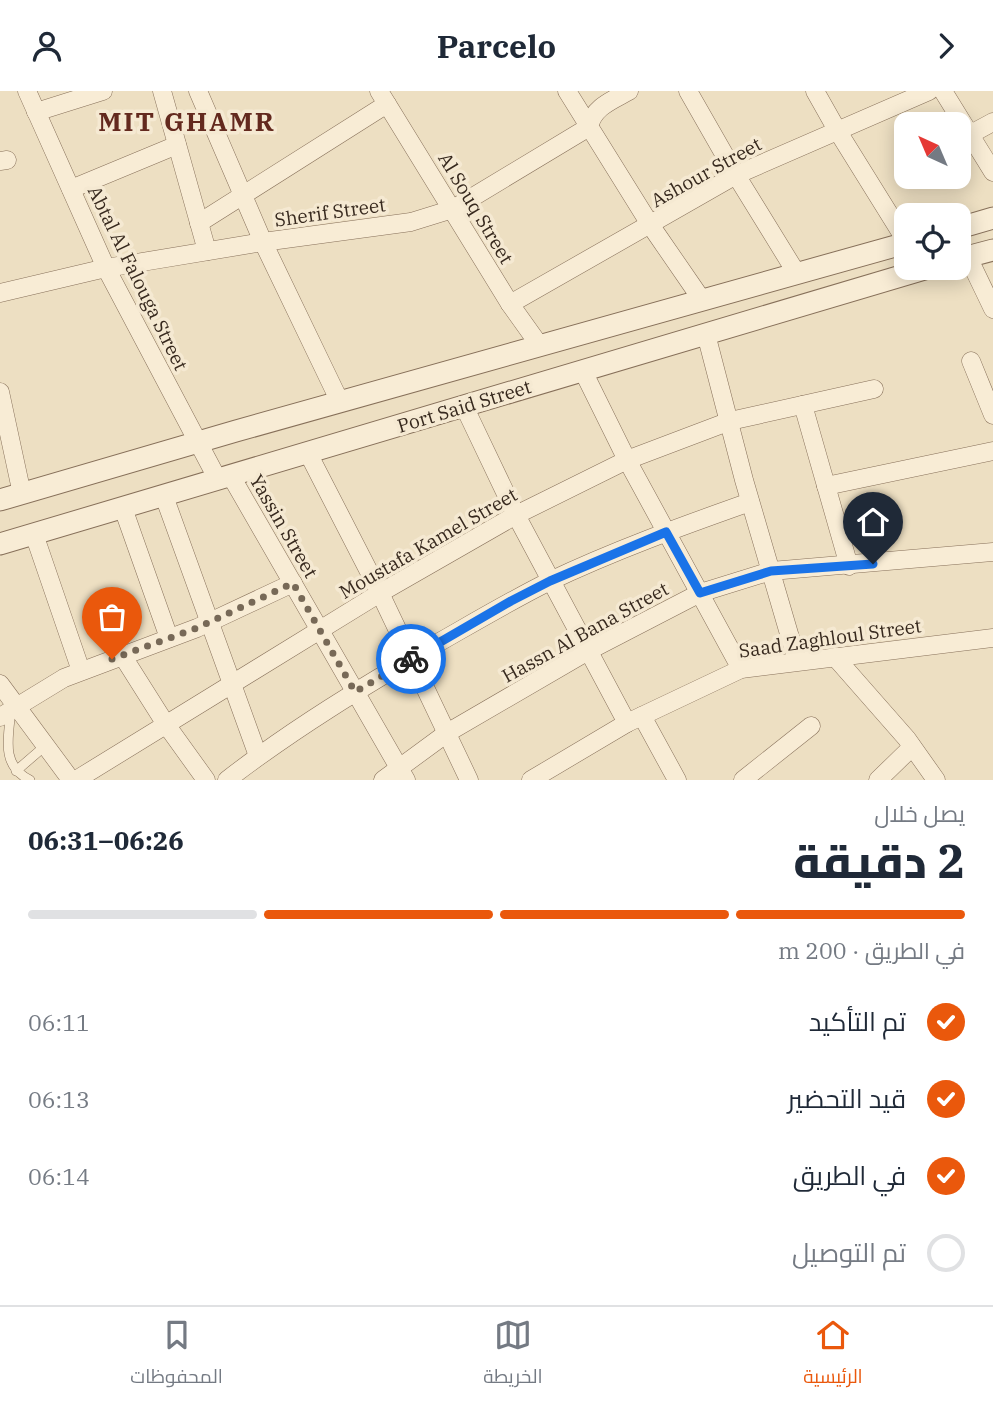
<!DOCTYPE html>
<html lang="ar">
<head>
<meta charset="utf-8">
<style>
	body { margin:0; font-family:"IBM Plex Serif",Cairo,serif; background:#f2f2f3; color:#1f2937; direction:rtl; height:100vh; display:flex; flex-direction:column; font-size:26px; white-space:nowrap }
	* { box-sizing:border-box; margin:0 }
	p { font-size:23px; color:#747a83 }
	.icon { flex:none; width:38px; height:38px; fill:none; stroke:currentColor; stroke-width:2; stroke-linecap:round; stroke-linejoin:round }
	.map { position:relative; height:689px; overflow:hidden; direction:ltr }
	.drawer { display:flex; flex-direction:column; background:#fff; flex:1 }
	.drawer>* { flex:none }
	.needle { width:46px; rotate:316deg }
	.buttons { position:absolute; left:894px; top:21px; display:grid; gap:14px }
	.buttons a { display:grid; place-items:center; width:77px; height:77px; border-radius:14px; background:#fff; box-shadow:0 4px 18px #0003; font-size:35px }
	.pin { position:absolute; display:grid; place-items:center; width:60px; height:60px; color:#fff; margin:-72px -30px; border-radius:50% 50% 50% 0; rotate:-45deg; box-shadow:0 0 7px #0007 }
	.pin .icon { rotate:45deg }
	.courier { position:absolute; display:grid; place-items:center; width:70px; height:70px; margin:-35px; border:5px solid #1a73e8; border-radius:50%; background:#fff; color:#222; box-shadow:0 2px 9px #0007 }
	.headline em { font-style:normal; font-weight:800 }
	.headline div { display:flex; flex-direction:column-reverse }
	.headline { display:flex; align-items:center; justify-content:space-between; height:119px; padding:0 28px }
	h1 { font-size:46px; font-weight:800; line-height:52px }
	.bar { display:grid; grid-template-columns:repeat(4,1fr); gap:10px 7px; align-content:center; height:84px; padding:0 28px }
	.bar i { height:9px; border-radius:5px; background:#e0e1e3 }
	.bar .on { background:#ea580c }
	.bar p { grid-column:span 4 }
	ol { padding:0 28px; list-style:none }
	li { display:flex; align-items:center; gap:21px; height:77px }
	li p { margin-inline-start:auto }
	li .icon { padding:7px; border-radius:50%; background:#ea580c; color:#fff; stroke-width:4 }
	li:last-child { color:#747a83 }
	li i { width:38px; height:38px; border:4px solid #e0e1e3; border-radius:50% }
	header { display:flex; justify-content:space-between; align-items:center; height:91px; padding:0 28px; background:#fff; font-size:32px; font-weight:800 }
	.dock { display:flex; justify-content:space-around; align-items:center; height:98px; border-top:2px solid #e0e1e3; background:#fff; font-size:19px; color:#747a83 }
	.dock a { display:grid; justify-items:center; gap:4px }
	.dock .on { color:#ea580c }
	.map>svg:first-child { display:block }
	.lines { fill:none; stroke-linecap:round; stroke-linejoin:round }
	.service-casing { stroke:#87705a; stroke-width:10 }
	.minor-casing { stroke:#87705a; stroke-width:19 }
	.tertiary-casing { stroke:#87705a; stroke-width:23 }
	.service { stroke:#f8ecd5; stroke-width:9 }
	.minor { stroke:#f8ecd5; stroke-width:18 }
	.tertiary { stroke:#f8ecd5; stroke-width:21 }
	.done { stroke:#776957; stroke-width:7; stroke-dasharray:0 12.6 }
	.route { stroke:#1a73e8; stroke-width:9 }
	.labels { text-anchor:middle; dominant-baseline:central; stroke-width:7; stroke-linejoin:round; paint-order:stroke }
	.street-label { font-size:19px; fill:#37291e; stroke:#f5e9d2 }
	.district-label { font-size:26px; font-weight:bold; letter-spacing:2px; fill:#63291e; stroke:#f5e9d2 }
</style>
</head>
<body>
<header><svg class="icon" aria-label="forward" viewBox="0 0 24 24"><path d="M9 5l7 7-7 7"/></svg>Parcelo<svg class="icon" aria-label="person" viewBox="0 0 24 24"><circle cx="12" cy="8" r="4"/><path d="M4 21q1-7 8-7t8 7"/></svg></header>
<div class="map">
<svg width="993" height="689" viewBox="0 0 993 689">
	<rect width="100%" height="100%" fill="#eddfc2"/>
	<g class="lines">
		<defs>
			<g id="service">
				<path d="M11 620C8 647 1 675 30 689"/>
				<polyline points="16,680 45,655"/>
			</g>
			<g id="minor">
				<polyline points="27,0 106,177 218,389"/>
				<polyline points="162,0 207,160"/>
				<polyline points="198,0 263,151 340,311"/>
				<polyline points="379,0 510,213 540,255"/>
				<polyline points="567,0 651,135 702,209"/>
				<polyline points="688,0 736,84 797,183"/>
				<polyline points="815,0 837,39 906,150"/>
				<polyline points="943,0 993,81"/>
				<polyline points="36,21 103,0"/>
				<polyline points="969,44 993,31"/>
				<polyline points="0,70 7,69"/>
				<polyline points="71,98 177,54"/>
				<polyline points="199,132 387,13"/>
				<polyline points="968,166 993,218"/>
				<path d="M0 202 106 177 263 151 411 131 453 118 589 36C593 16 613 9 629 0"/>
				<polyline points="510,213 736,84 929,0"/>
				<polyline points="706,243 744,389 797,570"/>
				<polyline points="971,270 993,324"/>
				<polyline points="583,280 627,369 741,578"/>
				<polyline points="0,301 22,403"/>
				<polyline points="803,314 849,475"/>
				<polyline points="464,315 516,424 627,632"/>
				<polyline points="308,362 380,502 469,689"/>
				<polyline points="231,385 406,689"/>
				<polyline points="826,395 993,360"/>
				<polyline points="164,405 258,665"/>
				<polyline points="123,417 169,547"/>
				<polyline points="34,443 81,580"/>
				<polyline points="122,564 165,632 206,689"/>
				<polyline points="835,566 907,648 936,689"/>
				<polyline points="0,593 71,689"/>
				<polyline points="642,625 677,689"/>
				<polyline points="0,626 64,587 197,537 293,492"/>
				<polyline points="76,689 380,502 516,424 627,369 730,330 874,298"/>
				<path d="M227 689C293 638 364 595 436 553 473 532 510 510 548 491 613 460 682 435 750 411"/>
				<polyline points="383,689 447,642 588,560 700,502 771,480 993,461"/>
				<polyline points="531,689 627,632 741,578 993,547"/>
				<polyline points="743,689 811,635"/>
				<polyline points="878,689 912,656"/>
			</g>
			<g id="tertiary">
				<polyline points="959,137 993,127"/>
				<polyline points="959,168 993,159"/>
				<polyline points="0,409 236,340 906,152"/>
				<polyline points="0,453 928,177"/>
			</g>
		</defs>
		<use href="#service" class="service-casing"/>
		<use href="#minor" class="minor-casing"/>
		<use href="#tertiary" class="tertiary-casing"/>
		<use href="#service" class="service"/>
		<use href="#minor" class="minor"/>
		<use href="#tertiary" class="tertiary"/>
	</g>
	<g class="lines">
		<polyline class="done" points="112,568 197,537 293,492 355,601 411,568"/>
		<polyline class="route" points="411,568 511,510 550,490 666,441 700,502 771,480 873,473"/>
	</g>
	<g class="labels">
		<g class="street-label">
			<text transform="translate(706 81) rotate(-29)">Ashour Street</text>
			<text transform="translate(476 117) rotate(59)">Al Souq Street</text>
			<text transform="translate(330 121) rotate(-8)">Sherif Street</text>
			<text transform="translate(138 187) rotate(64)">Abtal Al Falouga Street</text>
			<text transform="translate(464 315) rotate(-17)">Port Said Street</text>
			<text transform="translate(284 435) rotate(60)">Yassin Street</text>
			<text transform="translate(428 452) rotate(-30)">Moustafa Kamel Street</text>
			<text transform="translate(585 541) rotate(-29)">Hassn Al Bana Street</text>
			<text transform="translate(830 547) rotate(-8)">Saad Zaghloul Street</text>
		</g>
		<g class="district-label">
			<text x="187" y="30">MIT GHAMR</text>
		</g>
	</g>
</svg>
<div class="buttons">
<a><svg class="needle" viewBox="-14 -14 28 28"><path d="M0-13l5 13h-10z" fill="#e53935"/><path d="M0 13l5-13h-10z" fill="#747a83"/></svg></a>
<a><svg class="icon" aria-label="locate" viewBox="0 0 24 24"><circle cx="12" cy="12" r="6"/><path d="M12 2v4M12 18v4M2 12h4M18 12h4"/></svg></a>
</div>
<div class="pin" style="left:112px;top:568px;background:#ea580c"><svg class="icon" aria-label="bag" viewBox="0 0 24 24"><path d="M5 8h14l-1 12H6zM9 8a3 3 0 0 1 6 0"/></svg></div>
<div class="pin" style="left:873px;top:473px;background:#1f2937"><svg class="icon" aria-label="home" viewBox="0 0 24 24"><path d="M3 11l9-7 9 7M6 9v11h12V9"/></svg></div>
<div class="courier" style="left:411px;top:568px"><svg class="icon" aria-label="bike" viewBox="0 0 24 24"><circle cx="6" cy="16" r="4"/><circle cx="18" cy="16" r="4"/><path d="M6 16l4-8h5l3 8M10 8l3 8H6M13 5h3"/></svg></div>
</div>
<section class="drawer">
<div class="headline"><div><h1>2 دقيقة</h1><p>يصل خلال</p></div><em>06:26–06:31</em></div>
<div class="bar"><i class="on"></i><i class="on"></i><i class="on"></i><i></i><p>في الطريق · 200 m</p></div>
<ol>
<li><svg class="icon" aria-label="check" viewBox="0 0 24 24"><path d="M5 12l5 5 9-10"/></svg>تم التأكيد<p>06:11</p></li>
<li><svg class="icon" aria-label="check" viewBox="0 0 24 24"><path d="M5 12l5 5 9-10"/></svg>قيد التحضير<p>06:13</p></li>
<li><svg class="icon" aria-label="check" viewBox="0 0 24 24"><path d="M5 12l5 5 9-10"/></svg>في الطريق<p>06:14</p></li>
<li><i></i>تم التوصيل</li>
</ol>
</section>
<nav class="dock">
<a class="on"><svg class="icon" aria-label="home" viewBox="0 0 24 24"><path d="M3 11l9-7 9 7M6 9v11h12V9"/></svg>الرئيسية</a>
<a><svg class="icon" aria-label="map" viewBox="0 0 24 24"><path d="M3 6l6-2 6 2 6-2v14l-6 2-6-2-6 2zM9 4v14M15 6v14"/></svg>الخريطة</a>
<a><svg class="icon" aria-label="saved" viewBox="0 0 24 24"><path d="M7 4h10v16l-5-4-5 4z"/></svg>المحفوظات</a>
</nav>
</body>
</html>
